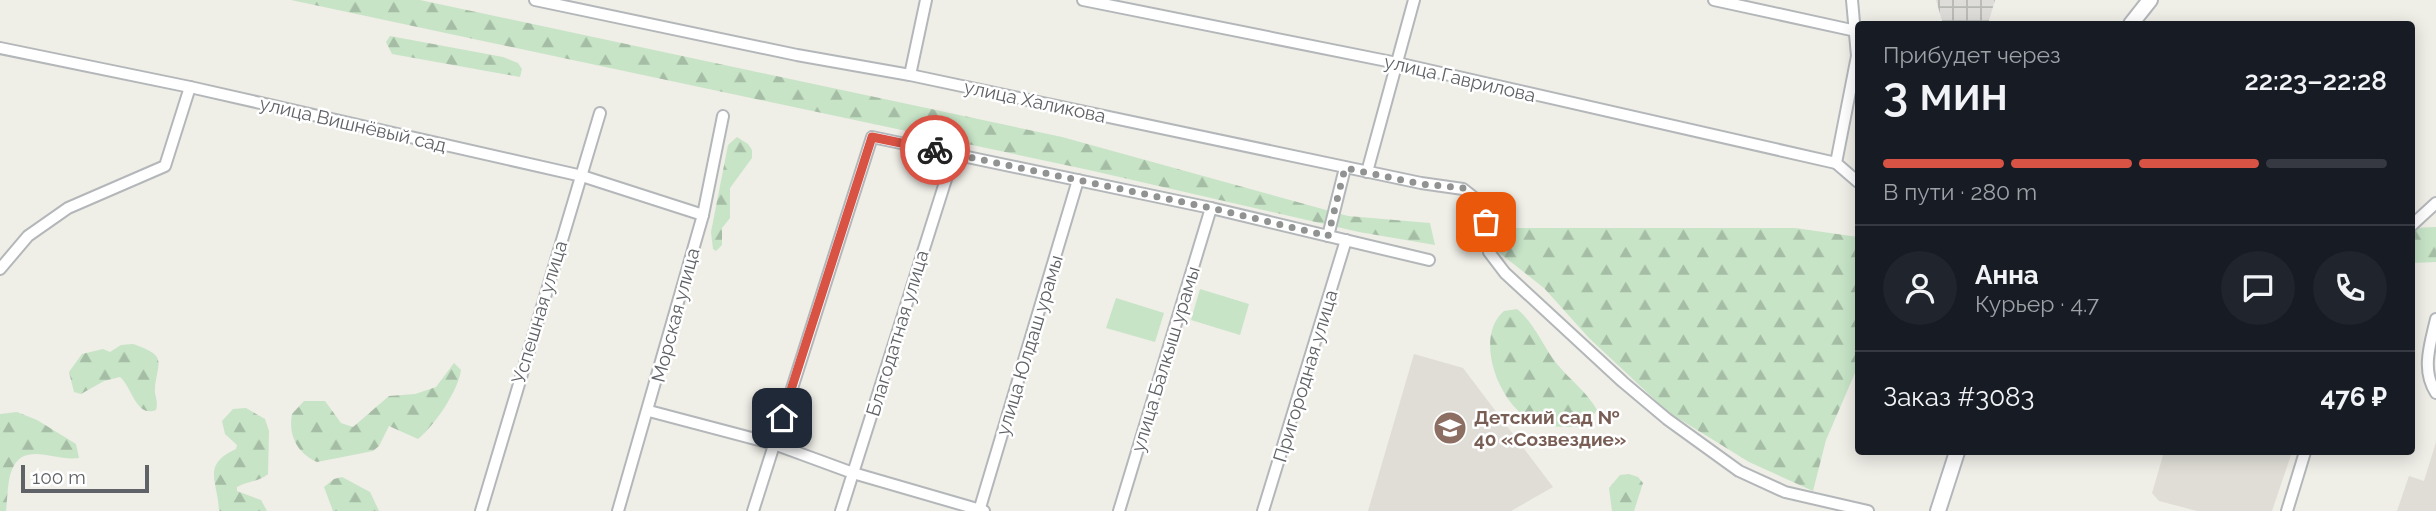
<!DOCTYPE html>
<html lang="ru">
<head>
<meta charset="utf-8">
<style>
	body { margin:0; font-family:Raleway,sans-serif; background:#20242c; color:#f1f3f6; height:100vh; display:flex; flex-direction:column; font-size:26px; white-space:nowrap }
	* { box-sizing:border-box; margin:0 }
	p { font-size:23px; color:#9ea1a6 }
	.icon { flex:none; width:38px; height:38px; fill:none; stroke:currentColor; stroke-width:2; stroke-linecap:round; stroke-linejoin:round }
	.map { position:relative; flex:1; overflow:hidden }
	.sheet { position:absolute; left:1855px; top:21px; width:560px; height:434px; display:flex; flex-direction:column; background:#171b24; border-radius:7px; box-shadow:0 4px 18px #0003 }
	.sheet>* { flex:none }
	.scale { position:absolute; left:21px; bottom:18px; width:128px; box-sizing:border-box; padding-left:7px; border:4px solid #5f6266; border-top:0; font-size:19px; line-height:24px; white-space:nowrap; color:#5f6266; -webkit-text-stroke:5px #fff; paint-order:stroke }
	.pin { position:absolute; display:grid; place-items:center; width:60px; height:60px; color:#fff; margin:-30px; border-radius:14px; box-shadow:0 4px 10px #0006 }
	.courier { position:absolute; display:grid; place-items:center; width:70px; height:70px; margin:-35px; border:5px solid #d95344; border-radius:50%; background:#fff; color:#222; box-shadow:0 2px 9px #0007 }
	.headline em { font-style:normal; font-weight:600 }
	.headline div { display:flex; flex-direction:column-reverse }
	.headline { display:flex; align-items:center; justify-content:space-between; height:119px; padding:0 28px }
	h1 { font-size:46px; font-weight:600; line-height:52px }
	.bar { display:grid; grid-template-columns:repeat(4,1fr); gap:10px 7px; align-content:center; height:84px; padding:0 28px }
	.bar i { height:9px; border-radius:5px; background:#363941 }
	.bar .on { background:#d95344 }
	.bar p { grid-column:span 4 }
	.line { display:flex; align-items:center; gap:18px; padding:0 28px; border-top:2px solid #363941 }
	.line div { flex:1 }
	.round { display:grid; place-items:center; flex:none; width:74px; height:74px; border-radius:37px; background:#20242c }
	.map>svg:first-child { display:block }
	.industrial { fill:url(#industrial-grid) }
	.education { fill:#dfddd6 }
	.grass { fill:#c7e4c7 }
	.forest { fill:url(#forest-firs) }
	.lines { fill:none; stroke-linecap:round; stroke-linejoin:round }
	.street-casing { stroke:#b4b7ba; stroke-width:14 }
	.secondary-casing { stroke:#b3b6ba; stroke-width:18 }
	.street { stroke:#fff; stroke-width:10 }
	.secondary { stroke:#fff; stroke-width:14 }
	.done { stroke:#919393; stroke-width:7; stroke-dasharray:0 12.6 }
	.route { stroke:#d95344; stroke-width:9 }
	.labels { text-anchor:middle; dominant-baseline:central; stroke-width:5; stroke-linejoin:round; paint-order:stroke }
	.street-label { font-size:19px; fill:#5f6266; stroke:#fff }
	.education-label { font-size:19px; font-weight:bold; fill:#785e54; stroke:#fff; text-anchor:start }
</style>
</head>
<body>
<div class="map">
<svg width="2436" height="511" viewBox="0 0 2436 511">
	<defs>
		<pattern id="industrial-grid" width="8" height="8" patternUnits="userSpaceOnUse" patternTransform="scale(1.75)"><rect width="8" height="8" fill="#deddd9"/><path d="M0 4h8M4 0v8" fill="none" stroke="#b7b7b4"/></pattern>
		<pattern id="forest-firs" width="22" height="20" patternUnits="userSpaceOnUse" patternTransform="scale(1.75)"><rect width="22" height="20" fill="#c7e4c7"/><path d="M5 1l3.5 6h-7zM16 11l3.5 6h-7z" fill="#a5bca5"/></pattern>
	</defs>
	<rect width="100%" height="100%" fill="#efeee7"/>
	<polygon class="industrial" points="1936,0 1995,0 1988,24 1943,24"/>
	<g class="education">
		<polygon points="1414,354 1463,368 1553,487 1511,511 1368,511"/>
		<polygon points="2436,442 2436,511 2397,511 2409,476 2424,481"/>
		<polygon points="2164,452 2292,452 2272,511 2197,511 2159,501 2152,493"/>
	</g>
	<g class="grass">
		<polygon points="1200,289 1249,304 1240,335 1191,320"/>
		<polygon points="1116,298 1164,313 1155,342 1106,328"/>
	</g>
	<g class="forest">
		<polygon points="291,0 420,0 1062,137 1348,216 1430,223 1435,245 1359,232 1089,170"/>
		<polygon points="390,36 503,57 518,63 522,69 520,77 392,54 386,42"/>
		<polygon points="737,137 748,144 752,150 752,158 730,188 730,218 722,228 722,245 716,251 713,249 711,232 728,145"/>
		<polygon points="2436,227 2436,262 2412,263 2412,228"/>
		<polygon points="1500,228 1795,228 1858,237 1858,366 1826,440 1813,491 1749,462 1668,412 1589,338 1544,288 1492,247"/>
		<path d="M1517 309C1536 325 1542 345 1557 364 1570 380 1587 392 1597 410L1586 425C1569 428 1549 428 1533 421 1499 406 1473 337 1504 311Z"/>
		<path d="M133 344C168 356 158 361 155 388 154 396 159 401 156 410 136 418 132 387 120 377L104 381 81 394 74 392 69 372 82 354 103 349 110 352 121 345Z"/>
		<path d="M454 363 461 370C458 391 435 425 418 439L389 426 379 446 373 451 317 462C297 453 288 435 292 414L304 401H325L341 423 353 427 389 396 415 394 436 387Z"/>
		<path d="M246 408 265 419 269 431 268 474C259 482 247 481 237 487V491L261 500 267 511H219C218 481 201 465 236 449L237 445 225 434 222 421 233 409Z"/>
		<path d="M17 412 37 420 76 444 79 458C63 460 50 454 35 454 5 454 9 490 6 511H0V414Z"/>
		<polygon points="1629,474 1638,477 1643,483 1634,511 1612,511 1609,488 1620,475"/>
		<polygon points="342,477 370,492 379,511 333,511 324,487 334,479"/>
	</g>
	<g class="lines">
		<defs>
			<g id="street">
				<polyline points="535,0 797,55 910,75 1421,183 1463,189 1477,200 1483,209 1489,252 1505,273 1623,382 1667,419 1739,471 1785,492 1868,511"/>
				<polyline points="1083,0 1397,63 1836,163"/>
				<polyline points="1714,0 1856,31"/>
				<polyline points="1852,0 1857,56 1836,163 1858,182"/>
				<polyline points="0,48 190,87 582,176 703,215"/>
				<polyline points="910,75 926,0"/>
				<polyline points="1367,172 1414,0"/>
				<polyline points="2412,225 2436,203"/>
				<polyline points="1328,236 1345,168"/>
				<polyline points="0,269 28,236 68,208 165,166 190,87"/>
				<path d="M2436 319C2430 345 2421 370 2436 393"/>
				<polyline points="649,411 774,444 853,473 984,511"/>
				<polyline points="481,511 600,113"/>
				<polyline points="618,511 703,215 723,116"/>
				<polyline points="753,511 872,137 1211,208 1429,260"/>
				<polyline points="841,511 954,154"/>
				<polyline points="979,511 1078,180"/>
				<polyline points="1119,511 1211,208"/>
				<polyline points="1263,511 1346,240"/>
				<polyline points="2287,511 2305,452"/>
			</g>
			<g id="secondary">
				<polyline points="2131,24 2150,0"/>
				<polyline points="1938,511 1957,452"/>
			</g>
		</defs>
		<use href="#street" class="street-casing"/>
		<use href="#secondary" class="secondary-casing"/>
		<use href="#street" class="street"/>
		<use href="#secondary" class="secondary"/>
	</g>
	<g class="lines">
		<polyline class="done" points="935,150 1211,208 1328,236 1345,168 1421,184 1463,188 1483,209 1486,222"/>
		<polyline class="route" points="782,418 872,137 935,150"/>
	</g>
	<defs>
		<symbol id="school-disc" viewBox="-11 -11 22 22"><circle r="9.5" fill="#8d6e63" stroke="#fff"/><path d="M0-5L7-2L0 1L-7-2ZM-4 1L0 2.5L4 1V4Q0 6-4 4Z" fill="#fff"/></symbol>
	</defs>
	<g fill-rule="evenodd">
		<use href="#school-disc" x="1431" y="409" width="38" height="38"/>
	</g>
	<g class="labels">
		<g class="street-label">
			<text transform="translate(1460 78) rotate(13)">улица Гаврилова</text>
			<text transform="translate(1035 101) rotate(12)">улица Халикова</text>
			<text transform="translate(353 124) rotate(13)">улица Вишнёвый сад</text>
			<text transform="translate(539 312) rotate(-73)">Успешная улица</text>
			<text transform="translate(675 315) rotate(-75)">Морская улица</text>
			<text transform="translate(897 333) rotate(-73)">Благодатная улица</text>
			<text transform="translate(1029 345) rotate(-73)">улица Юлдаш урамы</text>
			<text transform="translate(1165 359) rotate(-73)">улица Балкыш урамы</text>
			<text transform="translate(1305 376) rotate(-73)">Пригородная улица</text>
		</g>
		<g class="education-label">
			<text x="1474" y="417">Детский сад №<tspan x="1474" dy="22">40 «Созвездие»</tspan></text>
		</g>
	</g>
</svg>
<div class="scale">100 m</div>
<div class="pin" style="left:1486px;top:222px;background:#ea580c"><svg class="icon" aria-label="bag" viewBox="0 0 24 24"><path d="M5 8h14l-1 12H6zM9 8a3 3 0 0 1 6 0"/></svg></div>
<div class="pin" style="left:782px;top:418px;background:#1f2937"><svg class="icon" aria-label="home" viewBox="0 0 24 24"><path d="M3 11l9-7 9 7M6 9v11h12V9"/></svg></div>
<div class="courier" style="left:935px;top:150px"><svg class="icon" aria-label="bike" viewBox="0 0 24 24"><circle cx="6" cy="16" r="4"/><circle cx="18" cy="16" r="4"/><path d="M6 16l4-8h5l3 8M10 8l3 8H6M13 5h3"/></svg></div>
<section class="sheet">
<div class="headline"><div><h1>3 мин</h1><p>Прибудет через</p></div><em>22:23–22:28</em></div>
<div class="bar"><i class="on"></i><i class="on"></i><i class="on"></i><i></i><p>В пути · 280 m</p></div>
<div class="line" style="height:126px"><a class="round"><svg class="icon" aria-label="person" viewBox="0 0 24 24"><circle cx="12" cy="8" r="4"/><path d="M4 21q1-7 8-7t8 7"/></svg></a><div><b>Анна</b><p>Курьер · 4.7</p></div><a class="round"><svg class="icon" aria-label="chat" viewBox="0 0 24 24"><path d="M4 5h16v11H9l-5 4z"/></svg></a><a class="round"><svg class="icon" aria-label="phone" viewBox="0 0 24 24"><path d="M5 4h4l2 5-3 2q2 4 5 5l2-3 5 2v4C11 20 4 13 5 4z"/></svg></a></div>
<div class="line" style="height:91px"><div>Заказ #3083</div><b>476 ₽</b></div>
</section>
</div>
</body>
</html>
